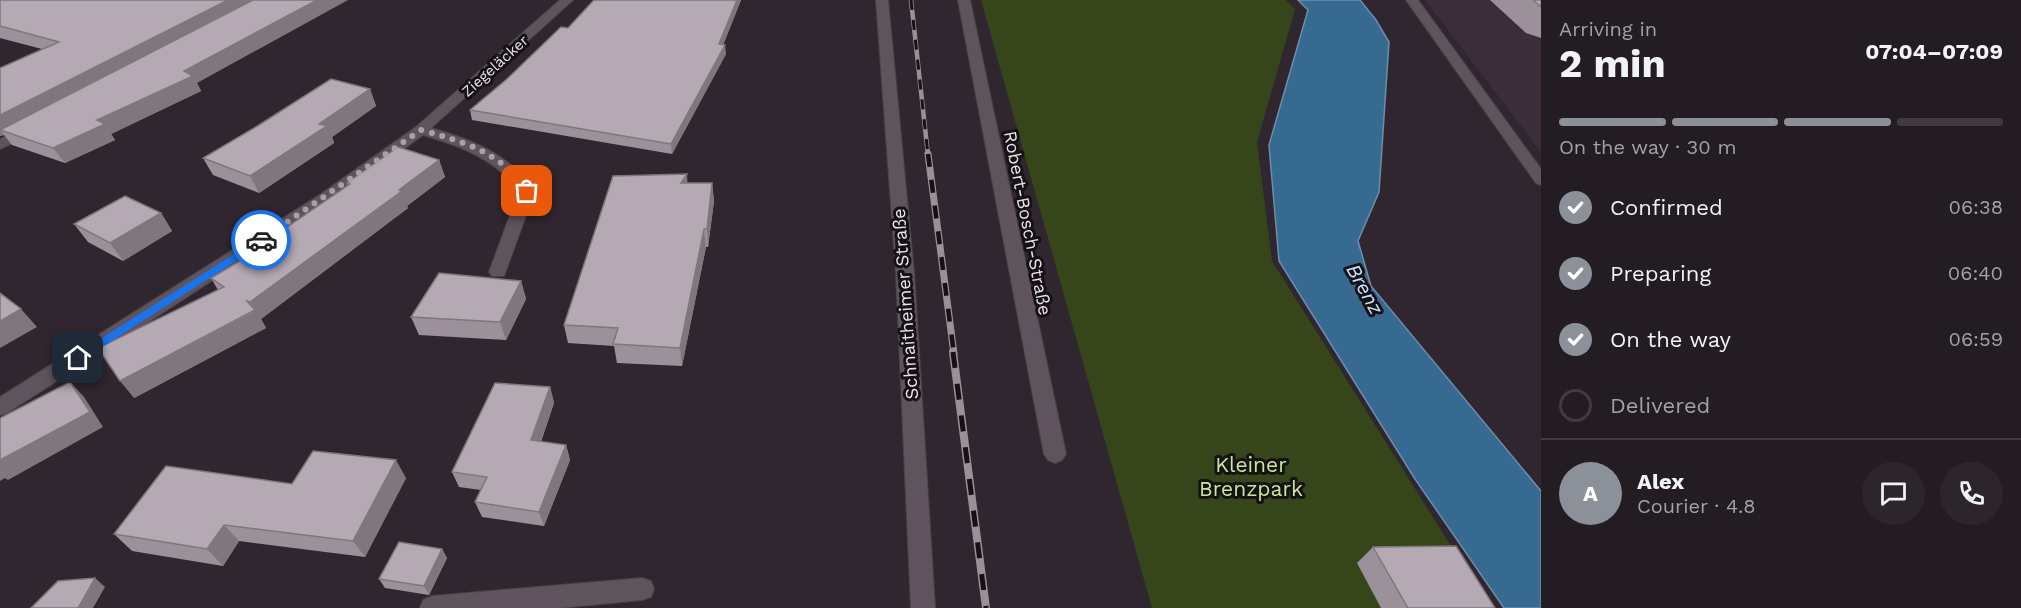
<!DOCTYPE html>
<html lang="en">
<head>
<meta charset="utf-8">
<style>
	body { margin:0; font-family:"Work Sans",sans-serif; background:#2c252b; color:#f1f3f6; height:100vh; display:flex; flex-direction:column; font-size:22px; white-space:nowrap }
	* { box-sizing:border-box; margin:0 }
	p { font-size:20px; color:#a3a1a6 }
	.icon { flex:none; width:33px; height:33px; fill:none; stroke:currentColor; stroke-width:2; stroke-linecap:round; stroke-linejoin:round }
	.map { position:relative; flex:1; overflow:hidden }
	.details { display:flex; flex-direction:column; background:#241c23; width:480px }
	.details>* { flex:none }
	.pin { position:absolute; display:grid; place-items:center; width:51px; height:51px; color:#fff; margin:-26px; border-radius:12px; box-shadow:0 3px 9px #0006 }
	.courier { position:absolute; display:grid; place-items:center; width:60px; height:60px; margin:-30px; border:4px solid #1a73e8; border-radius:50%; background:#fff; color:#222; box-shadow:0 2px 8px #0007 }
	.overview em { font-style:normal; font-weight:700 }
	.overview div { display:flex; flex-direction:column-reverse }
	.overview { display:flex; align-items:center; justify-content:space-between; height:102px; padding:0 18px }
	h1 { font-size:39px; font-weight:700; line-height:45px }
	.bar { display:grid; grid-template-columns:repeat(4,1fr); gap:9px 6px; align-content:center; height:72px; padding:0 18px }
	.bar i { height:8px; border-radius:4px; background:#413a41 }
	.bar .current { background:#8c9099 }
	.bar p { grid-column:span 4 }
	.line { display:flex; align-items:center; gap:15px; padding:0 18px; border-top:2px solid #413a41 }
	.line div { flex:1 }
	.round { display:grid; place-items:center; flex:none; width:63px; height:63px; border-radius:32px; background:#2c252b }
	ol { padding:0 18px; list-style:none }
	li { display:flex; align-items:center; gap:18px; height:66px }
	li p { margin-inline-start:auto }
	li .icon { padding:6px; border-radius:50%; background:#8c9099; color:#fff; stroke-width:4 }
	li:last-child { color:#a3a1a6 }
	li i { width:33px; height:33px; border:3px solid #413a41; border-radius:50% }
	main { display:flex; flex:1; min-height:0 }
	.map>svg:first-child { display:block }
	.built { fill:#3c2d3b }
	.green { fill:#36461a }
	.water { fill:#366a90; stroke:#6c8eab; stroke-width:1.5 }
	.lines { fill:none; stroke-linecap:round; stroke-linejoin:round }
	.street-casing { stroke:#4a4249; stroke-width:2 }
	.secondary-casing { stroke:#4a4249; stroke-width:2 }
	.street { fill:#5f545e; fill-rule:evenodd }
	.secondary { fill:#5f545e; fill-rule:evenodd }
	.rail-far2-casing { stroke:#999199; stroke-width:4.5 }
	.rail-far1-casing { stroke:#999199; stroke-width:7 }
	.rail-casing { stroke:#999199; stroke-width:8 }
	.rail-far2 { stroke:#151115; stroke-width:3; stroke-dasharray:10; stroke-linecap:butt }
	.rail-far1 { stroke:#151115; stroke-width:4.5; stroke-dasharray:13; stroke-linecap:butt }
	.rail { stroke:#151115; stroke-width:5; stroke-dasharray:16; stroke-linecap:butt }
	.wall { fill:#9c919b }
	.shaded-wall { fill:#7f767e }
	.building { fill:#b5a9b4; stroke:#7f767e; stroke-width:1.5 }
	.route { fill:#1a73e8 }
	.done { stroke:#a8a1a8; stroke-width:6; stroke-dasharray:0 10.8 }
	.labels { text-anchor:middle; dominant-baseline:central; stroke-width:6; stroke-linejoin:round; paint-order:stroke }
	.far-street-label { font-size:15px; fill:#e9e3e9; stroke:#151115 }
	.street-label { font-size:18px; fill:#e9e3e9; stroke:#151115 }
	.water-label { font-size:20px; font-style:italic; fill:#c7e4fc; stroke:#151115 }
	.near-park-label { font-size:21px; fill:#c7e997; stroke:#151115 }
</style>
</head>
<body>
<main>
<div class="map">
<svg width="1541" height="608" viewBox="0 0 1541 608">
	<rect width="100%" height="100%" fill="#30262f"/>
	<polygon class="built" points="1425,0 1541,0 1541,152"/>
	<polygon class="green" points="981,0 1286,0 1295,9 1257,142 1272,261 1490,608 1152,608"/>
	<polygon class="water" points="1298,0 1360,0 1376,20 1389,42 1379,192 1358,241 1371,286 1541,491 1541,608 1504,608 1415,479 1279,261 1269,145 1308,10"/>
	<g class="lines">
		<defs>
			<g id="street">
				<path d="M560 0H573L431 128C473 140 509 154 535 191L504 276H492L489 272 519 191C495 159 461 146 423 135 288 233 148 323 7 413L0 415V397L318 196 416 127Z"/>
				<polygon points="958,0 970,0 1066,454 1062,460 1055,463 1048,460 1044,454"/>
				<polygon points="31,125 36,126 38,129 36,132 0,149 0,139"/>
				<polygon points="642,578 651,581 654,589 651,597 642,600 560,608 420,608 423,600 432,596"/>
			</g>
			<g id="secondary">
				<polygon points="876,0 888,0 914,273 935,608 911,608 896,273"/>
				<polygon points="1406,0 1418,0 1541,169 1541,185 1536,183"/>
			</g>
		</defs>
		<use href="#street" class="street-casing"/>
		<use href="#secondary" class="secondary-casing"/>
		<use href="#street" class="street"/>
		<use href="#secondary" class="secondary"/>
		<defs>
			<polyline id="rail-far2" points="911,0 928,155"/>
			<polyline id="rail-far1" points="928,154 954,354"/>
			<polyline id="rail" points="953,352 986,608"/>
		</defs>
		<use href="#rail-far2" class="rail-far2-casing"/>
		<use href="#rail-far1" class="rail-far1-casing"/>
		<use href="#rail" class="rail-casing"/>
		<use href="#rail-far2" class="rail-far2"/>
		<use href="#rail-far1" class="rail-far1"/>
		<use href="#rail" class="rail"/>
	</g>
	<g class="wall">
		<polygon points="0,0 197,83 201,91 111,134 115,140 65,163 12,145 4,135 0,136 0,68 42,49 0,38"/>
		<polygon points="594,0 741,0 723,45 726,54 672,154 472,120 470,110 568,28"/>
		<polygon points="1490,0 1541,0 1541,38 1526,33"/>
		<polygon points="370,89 376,106 332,137 334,143 259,193 213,175 203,158"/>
		<polygon points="439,160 445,177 407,206 408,208 261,319 266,328 134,398 218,290 211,278 254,253 252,251 348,185 347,183"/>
		<polygon points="687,174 687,183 712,183 714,201 708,247 706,247 682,366 617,363 614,346 568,343 564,325"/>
		<polygon points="161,213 172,231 123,261 88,242 74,224"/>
		<polygon points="521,281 526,299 506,340 419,335 411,317"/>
		<polygon points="550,387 554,403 541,442 566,445 570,460 544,526 482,517 475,502 481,490 459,487 452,472"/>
		<polygon points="406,478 365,557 239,541 223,566 132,551 114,534 292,484"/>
		<polygon points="1373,547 1495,608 1381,608 1357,563"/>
		<polygon points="442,549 447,558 429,595 385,588 379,579"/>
	</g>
	<g class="shaded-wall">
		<polygon points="228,0 261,0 0,130 4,135 0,136 0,115"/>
		<polygon points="317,0 348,0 197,83 201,91 111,134 115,140 65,163 53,148 97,120 184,71"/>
		<polygon points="737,0 741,0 720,53 719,44"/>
		<polygon points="725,45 726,54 672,154 671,144"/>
		<polygon points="370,89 376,106 332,137 334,143 259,193 250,176 319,124"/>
		<polygon points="439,160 445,177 407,206 408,208 261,319 266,328 134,398 120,381 255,311 250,302"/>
		<polygon points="687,174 688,192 681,183"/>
		<polygon points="712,183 714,201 708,247 707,229"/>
		<polygon points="161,213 172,231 123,261 110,243"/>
		<polygon points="704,229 706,247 682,366 680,348"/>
		<polygon points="521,281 526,299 506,340 500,322"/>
		<polygon points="21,309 37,327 0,348 0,321"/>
		<polygon points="70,382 84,397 103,427 8,480 5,478 0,481 0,460"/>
		<polygon points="550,387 554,403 536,455 531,440"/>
		<polygon points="566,445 570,460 544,526 539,512"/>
		<polygon points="396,460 406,478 365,557 353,541"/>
		<polygon points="224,525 239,541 223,566 207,549"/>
		<polygon points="442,549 447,558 429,595 424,586"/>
		<polygon points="95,578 105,587 93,608 78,608"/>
	</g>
	<g class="building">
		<polygon points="0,0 228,0 0,115 0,68 59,42 0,26"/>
		<polygon points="253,0 317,0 184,71 193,76 97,120 105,124 53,148 0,130"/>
		<polygon points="594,0 737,0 719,44 725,45 671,144 470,110 507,79 561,27 568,28"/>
		<polygon points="1533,0 1541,0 1541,7"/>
		<polygon points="331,79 370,89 319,124 327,126 250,176 203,158 259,125"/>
		<polygon points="398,147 439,160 399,190 402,191 250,302 247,301 255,310 120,381 98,348 224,287 211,278 255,252 252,251 350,184 347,183"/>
		<polygon points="687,174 681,183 712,183 707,229 704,229 680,348 613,344 618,328 564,325 613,176"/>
		<polygon points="125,196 161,213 110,243 74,224"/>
		<polygon points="439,273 521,281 500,322 411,317"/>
		<polygon points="0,293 21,309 0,321"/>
		<polygon points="70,382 90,412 0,460 0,418"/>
		<polygon points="495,383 550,387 531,440 566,445 539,512 475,502 487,477 452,472"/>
		<polygon points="313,451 396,460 353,541 224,525 207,549 114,534 166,466 292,484"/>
		<polygon points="399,542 442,549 424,586 379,579"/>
		<polygon points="1456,546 1495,608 1408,608 1373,547"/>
		<polygon points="95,578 78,608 31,608 58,581"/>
	</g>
	<polygon class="route" points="261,237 264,238 264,243 82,360 75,360 75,355"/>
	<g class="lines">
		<path class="done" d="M261 240 421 130C464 142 501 152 527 191"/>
	</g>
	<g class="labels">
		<g class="far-street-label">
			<text transform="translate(495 66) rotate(-42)">Ziegeläcker</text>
		</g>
		<g class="street-label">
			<text transform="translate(1028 223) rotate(79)">Robert-Bosch-Straße</text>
			<text transform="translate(905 304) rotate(-94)">Schnaitheimer Straße</text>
		</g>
		<g class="water-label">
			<text transform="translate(1365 289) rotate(61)">Brenz</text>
		</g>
		<g class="near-park-label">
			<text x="1251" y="464">Kleiner<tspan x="1251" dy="24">Brenzpark</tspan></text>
		</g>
	</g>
</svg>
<div class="pin" style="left:527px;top:191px;background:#ea580c"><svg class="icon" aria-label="bag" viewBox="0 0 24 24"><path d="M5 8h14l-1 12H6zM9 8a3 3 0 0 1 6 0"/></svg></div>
<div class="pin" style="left:78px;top:358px;background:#1f2937"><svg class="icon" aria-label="home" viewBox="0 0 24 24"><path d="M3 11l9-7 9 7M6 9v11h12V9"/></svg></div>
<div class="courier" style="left:261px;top:240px"><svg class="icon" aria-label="car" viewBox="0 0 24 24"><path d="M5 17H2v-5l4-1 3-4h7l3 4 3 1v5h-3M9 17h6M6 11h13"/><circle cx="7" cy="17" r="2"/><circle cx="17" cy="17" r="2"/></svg></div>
</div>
<section class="details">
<div class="overview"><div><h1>2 min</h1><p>Arriving in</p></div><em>07:04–07:09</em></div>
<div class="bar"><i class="current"></i><i class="current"></i><i class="current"></i><i></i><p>On the way · 30 m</p></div>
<ol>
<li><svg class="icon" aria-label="check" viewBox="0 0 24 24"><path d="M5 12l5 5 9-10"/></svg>Confirmed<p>06:38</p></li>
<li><svg class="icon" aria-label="check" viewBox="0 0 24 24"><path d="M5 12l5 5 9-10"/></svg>Preparing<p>06:40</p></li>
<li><svg class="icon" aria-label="check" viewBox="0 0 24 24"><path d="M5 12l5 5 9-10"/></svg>On the way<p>06:59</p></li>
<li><i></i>Delivered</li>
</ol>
<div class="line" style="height:108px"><b class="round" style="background:#8c9099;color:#fff">A</b><div><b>Alex</b><p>Courier · 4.8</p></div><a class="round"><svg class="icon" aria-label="chat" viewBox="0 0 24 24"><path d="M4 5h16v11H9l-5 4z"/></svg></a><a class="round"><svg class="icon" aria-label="phone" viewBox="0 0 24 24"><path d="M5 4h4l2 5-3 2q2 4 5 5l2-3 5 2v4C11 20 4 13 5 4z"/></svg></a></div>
</section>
</main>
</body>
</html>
